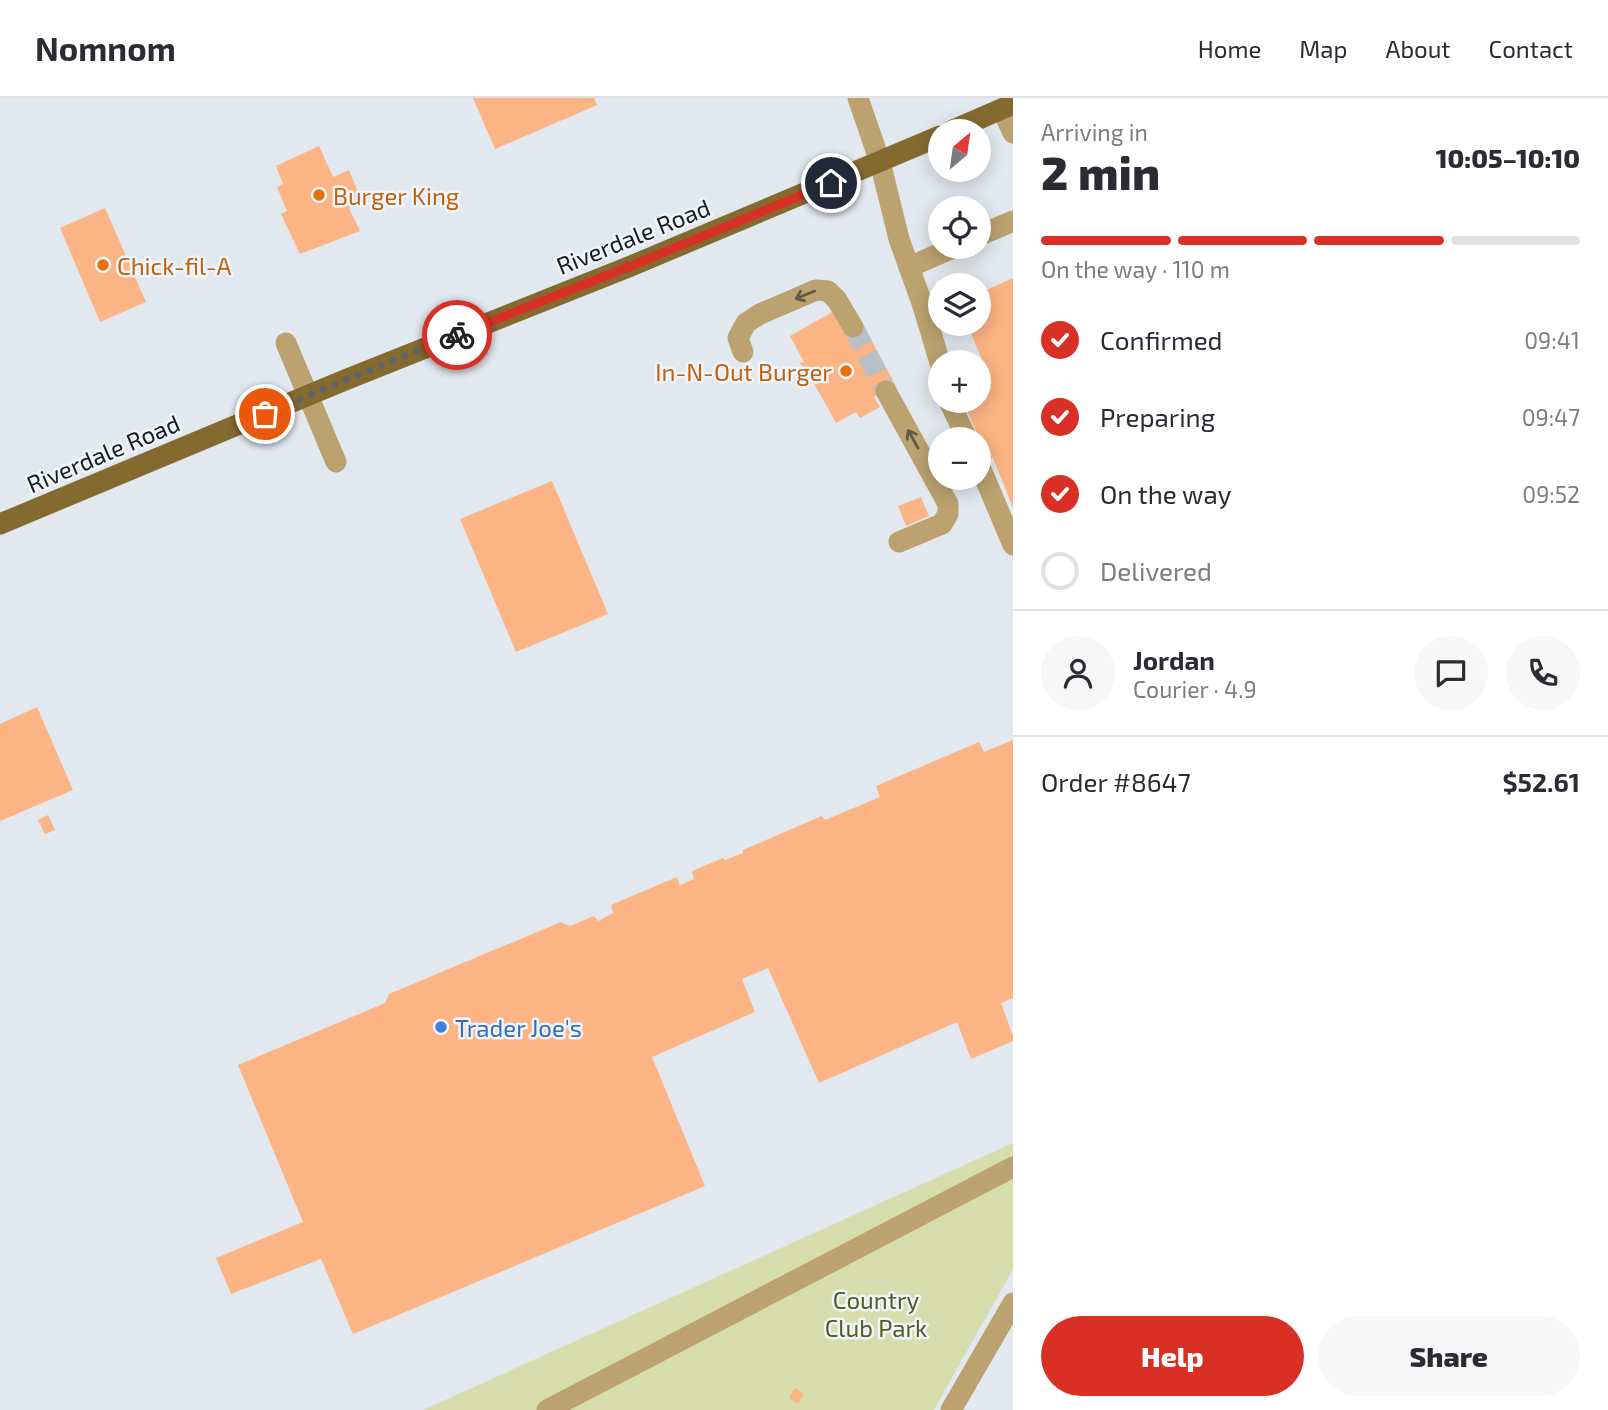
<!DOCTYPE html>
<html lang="en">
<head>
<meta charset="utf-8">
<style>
	body { margin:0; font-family:"Exo 2",sans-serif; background:#f7f7f7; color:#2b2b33; height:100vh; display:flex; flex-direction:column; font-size:26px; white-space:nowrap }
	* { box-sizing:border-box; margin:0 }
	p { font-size:23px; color:#7c7c81 }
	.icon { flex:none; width:38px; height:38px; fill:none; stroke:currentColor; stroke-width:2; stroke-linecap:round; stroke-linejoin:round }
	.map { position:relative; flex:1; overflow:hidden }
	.details { display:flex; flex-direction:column; background:#fff; width:595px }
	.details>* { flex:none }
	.needle { width:46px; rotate:29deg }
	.controls { position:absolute; left:928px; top:21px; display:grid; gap:14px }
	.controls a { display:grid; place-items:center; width:63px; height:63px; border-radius:50%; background:#fff; box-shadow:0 4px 18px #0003; font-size:35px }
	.pin { position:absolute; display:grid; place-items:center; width:60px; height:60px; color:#fff; margin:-30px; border:4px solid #fff; border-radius:50%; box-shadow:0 2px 7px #0007 }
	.courier { position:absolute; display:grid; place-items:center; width:70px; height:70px; margin:-35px; border:5px solid #d93025; border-radius:50%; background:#fff; color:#222; box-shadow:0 2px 9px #0007 }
	.head em { font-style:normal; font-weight:800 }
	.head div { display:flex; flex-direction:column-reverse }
	.head { display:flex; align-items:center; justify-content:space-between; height:119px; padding:0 28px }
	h1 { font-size:46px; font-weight:800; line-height:52px }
	.bar { display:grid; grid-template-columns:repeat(4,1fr); gap:10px 7px; align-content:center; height:84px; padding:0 28px }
	.bar i { height:9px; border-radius:5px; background:#e1e1e2 }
	.bar .selected { background:#d93025 }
	.bar p { grid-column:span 4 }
	.line { display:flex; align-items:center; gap:18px; padding:0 28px; border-top:2px solid #e1e1e2 }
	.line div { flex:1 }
	.round { display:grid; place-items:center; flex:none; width:74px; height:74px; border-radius:37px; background:#f7f7f7 }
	ol { padding:0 28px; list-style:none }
	li { display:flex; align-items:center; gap:21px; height:77px }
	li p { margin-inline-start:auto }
	li .icon { padding:7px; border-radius:50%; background:#d93025; color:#fff; stroke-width:4 }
	li:last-child { color:#7c7c81 }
	li i { width:38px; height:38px; border:4px solid #e1e1e2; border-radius:50% }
	.primary-button { display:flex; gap:14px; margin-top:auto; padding:14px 28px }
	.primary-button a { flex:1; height:80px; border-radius:42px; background:#d93025; color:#fff; font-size:28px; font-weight:800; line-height:80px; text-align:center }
	.primary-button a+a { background:#f7f7f7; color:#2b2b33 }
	header { display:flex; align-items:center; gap:42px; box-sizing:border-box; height:98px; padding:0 35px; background:#fff; border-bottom:2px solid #e1e1e2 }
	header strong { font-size:33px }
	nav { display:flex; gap:38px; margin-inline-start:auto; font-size:24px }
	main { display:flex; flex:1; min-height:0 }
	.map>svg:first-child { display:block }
	.green { fill:#d7ddad }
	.building { fill:#fcb484 }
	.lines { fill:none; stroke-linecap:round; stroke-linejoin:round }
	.minor-tunnel { stroke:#babfc5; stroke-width:21; stroke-dasharray:21 10; stroke-linecap:butt }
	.minor { stroke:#bba26f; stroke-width:21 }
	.major { stroke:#856a2f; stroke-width:21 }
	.oneway { stroke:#625843 }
	.done { stroke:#606368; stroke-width:7; stroke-dasharray:0 12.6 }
	.route { stroke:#d93025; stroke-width:9 }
	.food-dot { fill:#e8710a; stroke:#eff5fc; stroke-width:2.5 }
	.shop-dot { fill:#3f7fe0; stroke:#eff5fc; stroke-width:2.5 }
	.labels { text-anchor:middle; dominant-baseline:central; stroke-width:5; stroke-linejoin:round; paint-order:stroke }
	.food-label { font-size:24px; fill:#c56008; stroke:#eff5fc; text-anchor:start }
	.street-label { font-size:24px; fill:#1a1c1f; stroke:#eff5fc }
	.shop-label { font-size:24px; fill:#366cbe; stroke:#eff5fc; text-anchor:start }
	.park-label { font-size:24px; fill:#555a1f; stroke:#eff5fc }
</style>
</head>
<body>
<header>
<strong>Nomnom</strong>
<nav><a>Home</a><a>Map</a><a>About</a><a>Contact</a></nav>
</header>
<main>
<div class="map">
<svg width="1013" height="1312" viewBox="0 0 1013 1312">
	<rect width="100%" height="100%" fill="#e2e8ef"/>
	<polygon class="green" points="1013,1045 1013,1171 934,1312 423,1312"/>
	<g class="building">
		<polygon points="473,0 594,0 597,7 495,51"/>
		<polygon points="319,48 333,79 349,72 362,104 349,110 360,133 300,156 281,116 287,113 277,89 283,86 276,68"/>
		<polygon points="105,110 146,204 100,224 60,130"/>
		<polygon points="1013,180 1013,410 993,360 988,361 963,303 978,303 978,266 983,264 967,226 978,226 978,196"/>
		<polygon points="834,213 862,225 896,288 874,299 880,309 860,320 856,314 836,325 811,280 809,281 800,265 804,264 790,238"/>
		<polygon points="552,383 608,516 516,554 460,421"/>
		<polygon points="921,399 929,418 906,428 898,408"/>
		<polygon points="37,609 73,692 0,723 0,626"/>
		<polygon points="1013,642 1013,900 1001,905 1013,938 1013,943 971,961 957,924 819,985 768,870 742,881 755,914 652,959 705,1088 353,1236 321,1161 231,1196 216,1160 303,1124 238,967 385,905 389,896 561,824 570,828 594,818 598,823 613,815 611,807 677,779 680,787 694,781 692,773 723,760 725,762 743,755 743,752 822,718 825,722 880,699 876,688 979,644 984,654"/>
		<polygon points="48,717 55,732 45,736 38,722"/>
		<polygon points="795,1290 804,1296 798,1306 789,1300"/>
	</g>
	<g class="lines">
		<polyline class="minor-tunnel" points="853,229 886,293"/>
		<g class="minor">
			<polyline points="858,0 880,64 899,141 923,208 940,265"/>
			<polyline points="1002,11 1013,35"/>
			<polyline points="978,138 1013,123"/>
			<polyline points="909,169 955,149"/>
			<polyline points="286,245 336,364"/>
			<polyline points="743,254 738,240 746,225 760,216 816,192 828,193 837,202 853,229"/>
			<polyline points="886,293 948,406 948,416 942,426 899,444"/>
			<polyline points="949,303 967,341"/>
			<polyline points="978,364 1013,447"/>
			<polyline points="547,1312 1013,1069"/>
			<polyline points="951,1312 1013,1205"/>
		</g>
		<g class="major">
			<polyline points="951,33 1013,6"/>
			<polyline points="0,426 345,282 631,168 940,38"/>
		</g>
	</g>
	<defs><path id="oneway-shaft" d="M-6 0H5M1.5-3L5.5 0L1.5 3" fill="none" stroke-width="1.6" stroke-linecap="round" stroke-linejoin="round" transform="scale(1.75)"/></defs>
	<g class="oneway">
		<use href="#oneway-shaft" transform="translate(805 197) rotate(158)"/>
		<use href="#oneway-shaft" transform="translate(913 341) rotate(-119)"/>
	</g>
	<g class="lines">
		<polyline class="done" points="265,316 345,282 457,237"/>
		<polyline class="route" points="457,237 631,168 831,85"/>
	</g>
	<g class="food-dot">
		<circle cx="319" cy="97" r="7"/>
		<circle cx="103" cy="167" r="7"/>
		<circle cx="846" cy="273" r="7"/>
	</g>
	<circle class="shop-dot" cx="441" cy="929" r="7"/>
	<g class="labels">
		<g class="food-label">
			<text x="333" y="97">Burger King</text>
			<text x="117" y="167">Chick-fil-A</text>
			<text x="832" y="273" text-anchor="end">In-N-Out Burger</text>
		</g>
		<g class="street-label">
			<text transform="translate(633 138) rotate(-22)">Riverdale Road</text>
			<text transform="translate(103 355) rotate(-23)">Riverdale Road</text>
		</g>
		<g class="shop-label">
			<text x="455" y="929">Trader Joe's</text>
		</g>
		<g class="park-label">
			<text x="876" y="1201">Country<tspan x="876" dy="28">Club Park</tspan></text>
		</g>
	</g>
</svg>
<div class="controls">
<a><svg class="needle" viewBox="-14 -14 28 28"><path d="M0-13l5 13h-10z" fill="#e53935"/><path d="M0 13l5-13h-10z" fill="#7c7c81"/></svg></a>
<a><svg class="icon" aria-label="locate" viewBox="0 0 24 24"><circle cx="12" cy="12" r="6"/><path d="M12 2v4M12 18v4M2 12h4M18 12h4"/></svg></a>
<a><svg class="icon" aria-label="layers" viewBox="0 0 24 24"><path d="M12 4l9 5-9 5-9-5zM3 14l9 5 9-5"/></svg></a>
<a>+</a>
<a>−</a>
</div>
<div class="pin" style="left:265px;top:316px;background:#ea580c"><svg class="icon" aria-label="bag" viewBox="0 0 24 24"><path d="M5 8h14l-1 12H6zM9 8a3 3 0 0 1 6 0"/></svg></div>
<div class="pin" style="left:831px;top:85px;background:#1f2937"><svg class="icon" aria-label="home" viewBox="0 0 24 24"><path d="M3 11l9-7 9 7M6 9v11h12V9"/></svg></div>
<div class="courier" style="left:457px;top:237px"><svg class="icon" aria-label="bike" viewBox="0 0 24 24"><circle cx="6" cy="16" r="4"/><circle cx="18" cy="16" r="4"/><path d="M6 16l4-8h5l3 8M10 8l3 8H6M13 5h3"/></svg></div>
</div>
<section class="details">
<div class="head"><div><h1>2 min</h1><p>Arriving in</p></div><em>10:05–10:10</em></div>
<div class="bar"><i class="selected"></i><i class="selected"></i><i class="selected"></i><i></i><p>On the way · 110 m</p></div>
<ol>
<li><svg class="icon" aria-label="check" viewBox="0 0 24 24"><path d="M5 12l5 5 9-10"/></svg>Confirmed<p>09:41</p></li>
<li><svg class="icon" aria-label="check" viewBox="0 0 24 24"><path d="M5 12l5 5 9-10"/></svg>Preparing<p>09:47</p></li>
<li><svg class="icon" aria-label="check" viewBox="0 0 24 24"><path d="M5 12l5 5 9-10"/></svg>On the way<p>09:52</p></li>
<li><i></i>Delivered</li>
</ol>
<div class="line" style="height:126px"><a class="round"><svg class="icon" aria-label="person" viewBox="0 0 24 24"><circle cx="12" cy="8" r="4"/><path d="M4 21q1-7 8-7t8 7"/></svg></a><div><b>Jordan</b><p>Courier · 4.9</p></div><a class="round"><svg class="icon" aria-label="chat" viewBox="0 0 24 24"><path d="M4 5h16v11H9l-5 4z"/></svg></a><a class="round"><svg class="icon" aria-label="phone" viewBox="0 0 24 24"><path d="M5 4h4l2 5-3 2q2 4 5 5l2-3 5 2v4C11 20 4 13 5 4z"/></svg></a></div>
<div class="line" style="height:91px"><div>Order #8647</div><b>$52.61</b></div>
<div class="primary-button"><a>Help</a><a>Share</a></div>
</section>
</main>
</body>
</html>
